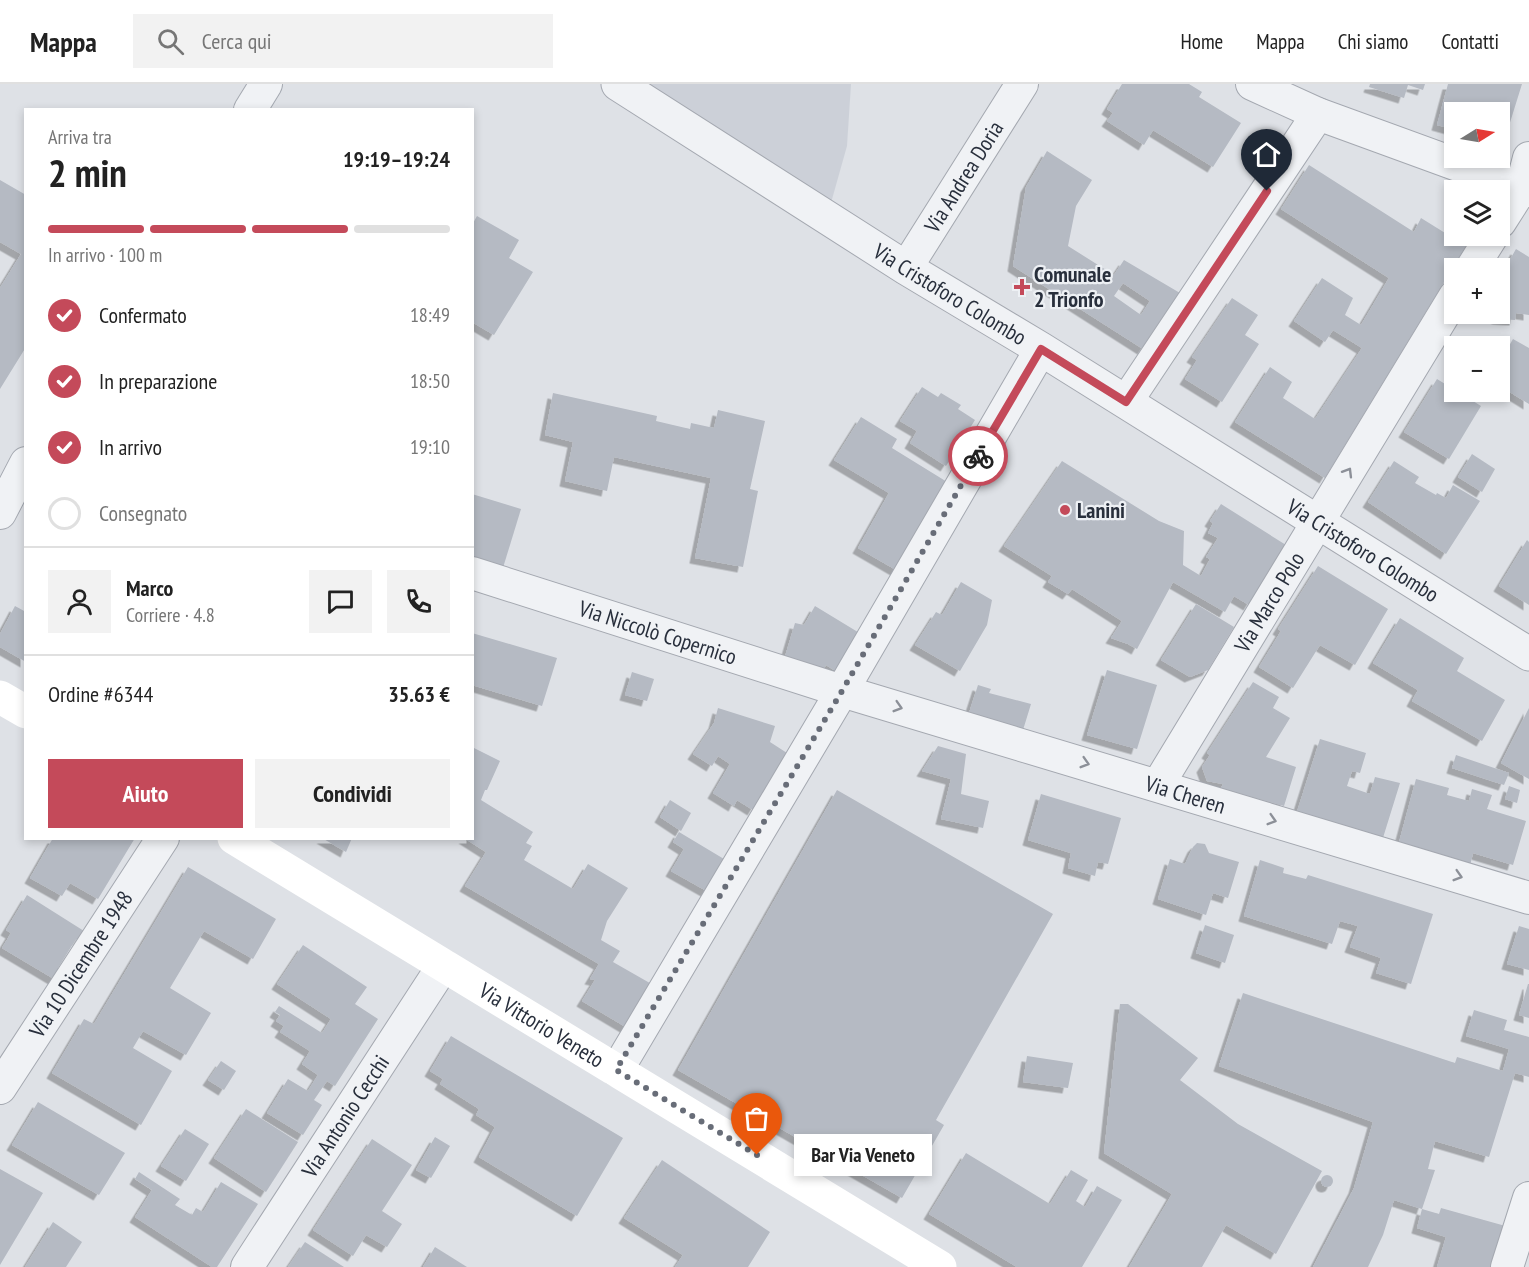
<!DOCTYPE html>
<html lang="it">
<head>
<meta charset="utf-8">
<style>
	body { margin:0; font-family:"PT Sans Narrow",sans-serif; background:#f2f2f2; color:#222; height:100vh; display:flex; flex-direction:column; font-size:22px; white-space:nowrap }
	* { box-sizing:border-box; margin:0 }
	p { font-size:20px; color:#767676 }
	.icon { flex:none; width:33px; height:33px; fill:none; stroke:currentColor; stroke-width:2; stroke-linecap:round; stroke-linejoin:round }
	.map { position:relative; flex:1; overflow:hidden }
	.panel { position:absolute; left:24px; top:24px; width:450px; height:732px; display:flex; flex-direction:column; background:#fff; border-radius:0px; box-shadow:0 3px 9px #0003 }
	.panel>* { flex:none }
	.needle { width:39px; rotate:79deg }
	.fabs { position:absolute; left:1444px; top:18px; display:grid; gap:12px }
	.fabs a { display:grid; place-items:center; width:66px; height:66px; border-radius:0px; background:#fff; box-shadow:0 3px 9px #0003; font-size:30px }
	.pin { position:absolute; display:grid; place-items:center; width:51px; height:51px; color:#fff; margin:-62px -26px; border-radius:50% 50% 50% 0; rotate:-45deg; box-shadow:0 0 6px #0007 }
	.pin .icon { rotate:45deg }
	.courier { position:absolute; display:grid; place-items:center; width:60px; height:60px; margin:-30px; border:4px solid #c44a5a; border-radius:50%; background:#fff; color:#222; box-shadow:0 2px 8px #0007 }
	.bubble { position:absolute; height:42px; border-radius:0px; background:#fff; box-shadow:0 3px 9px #0003; font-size:20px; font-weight:700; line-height:42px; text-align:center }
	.summary em { font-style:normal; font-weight:700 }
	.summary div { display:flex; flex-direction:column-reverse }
	.summary { display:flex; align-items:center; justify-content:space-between; height:102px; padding:0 24px }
	h1 { font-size:39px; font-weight:700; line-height:45px }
	.bar { display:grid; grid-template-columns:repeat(4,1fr); gap:9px 6px; align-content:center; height:72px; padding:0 24px }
	.bar i { height:8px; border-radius:4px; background:#e0e0e0 }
	.bar .active { background:#c44a5a }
	.bar p { grid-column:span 4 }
	.line { display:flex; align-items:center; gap:15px; padding:0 24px; border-top:2px solid #e0e0e0 }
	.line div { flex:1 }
	.round { display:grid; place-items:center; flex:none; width:63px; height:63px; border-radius:0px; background:#f2f2f2 }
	ol { padding:0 24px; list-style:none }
	li { display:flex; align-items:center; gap:18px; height:66px }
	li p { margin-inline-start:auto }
	li .icon { padding:6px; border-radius:50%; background:#c44a5a; color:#fff; stroke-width:4 }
	li:last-child { color:#767676 }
	li i { width:33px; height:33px; border:3px solid #e0e0e0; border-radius:50% }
	.button { display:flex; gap:12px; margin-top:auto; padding:12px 24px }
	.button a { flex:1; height:69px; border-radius:0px; background:#c44a5a; color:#fff; font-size:24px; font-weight:700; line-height:69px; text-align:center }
	.button a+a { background:#f2f2f2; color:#222 }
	header { display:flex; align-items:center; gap:36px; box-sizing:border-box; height:84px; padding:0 30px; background:#fff; border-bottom:2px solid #e0e0e0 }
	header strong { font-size:28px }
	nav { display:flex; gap:33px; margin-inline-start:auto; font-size:21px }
	.search { width:420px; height:54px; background:#f2f2f2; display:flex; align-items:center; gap:15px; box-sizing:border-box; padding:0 21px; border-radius:0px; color:#767676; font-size:22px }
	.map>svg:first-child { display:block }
	.built { fill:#ccd0d8 }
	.building { fill:#b5bac3; fill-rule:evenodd; filter:url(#shadow) }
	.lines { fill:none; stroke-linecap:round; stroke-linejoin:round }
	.minor-casing { stroke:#a4a8b0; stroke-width:34 }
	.tertiary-casing { stroke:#a4a8b0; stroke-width:35 }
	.minor { stroke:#f0f2f5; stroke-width:32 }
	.tertiary { stroke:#f0f2f5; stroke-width:33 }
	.secondary { stroke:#fff; stroke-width:33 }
	.oneway { stroke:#8c9098 }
	.done { stroke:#686d78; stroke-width:6; stroke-dasharray:0 10.8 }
	.route { stroke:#c44a5a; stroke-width:8 }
	.poi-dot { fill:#c44a5a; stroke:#edf0f4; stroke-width:2 }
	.labels { text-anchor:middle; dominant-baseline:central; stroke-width:4.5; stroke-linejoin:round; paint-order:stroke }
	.street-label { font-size:22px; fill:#282f3c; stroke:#edf0f4 }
	.poi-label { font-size:22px; font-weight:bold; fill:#282f3c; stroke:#edf0f4; text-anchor:start }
</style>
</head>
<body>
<header>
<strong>Mappa</strong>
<div class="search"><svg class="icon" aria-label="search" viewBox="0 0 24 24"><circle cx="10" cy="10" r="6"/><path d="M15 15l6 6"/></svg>Cerca qui</div>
<nav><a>Home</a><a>Mappa</a><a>Chi siamo</a><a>Contatti</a></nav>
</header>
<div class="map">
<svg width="1529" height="1183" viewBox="0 0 1529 1183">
	<defs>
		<filter id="shadow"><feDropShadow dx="-5.5" dy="5.5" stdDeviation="0" flood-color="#0004"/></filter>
	</defs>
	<rect width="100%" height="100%" fill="#dee1e6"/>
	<polygon class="built" points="618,0 851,0 847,62 827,133"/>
	<g class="building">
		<polygon points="1122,0 1189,0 1202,8 1199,13 1241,39 1213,83 1153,46 1144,61 1107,37 1113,29 1107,25"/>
		<polygon points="1370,0 1425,0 1423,6 1408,1 1404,14 1369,3"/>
		<polygon points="1448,0 1522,0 1503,61 1500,60 1500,28 1455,28 1455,46 1437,41"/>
		<path d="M1047 67 1092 96 1076 122 1068 162 1114 191 1124 176 1180 209 1143 265 1013 182 1026 103ZM1123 199 1150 217 1141 231 1114 212Z"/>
		<polygon points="1309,81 1414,148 1421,134 1466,162 1325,394 1235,338 1270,283 1292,298 1283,314 1315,335 1362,264 1333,246 1325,258 1294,237 1322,194 1353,214 1345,231 1361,241 1389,194 1281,125"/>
		<polygon points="0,96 26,111 26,263 0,305 0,204 21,170 0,158"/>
		<polygon points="477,132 519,156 509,174 533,188 494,251 472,238 472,141"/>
		<polygon points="1516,165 1529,173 1529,231 1516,229 1515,236 1498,235 1488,230 1486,233 1480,230 1500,230 1500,193"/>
		<polygon points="1232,214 1258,231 1245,251 1259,260 1222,318 1185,295 1197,276 1192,273"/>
		<polygon points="1513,255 1529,264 1529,320 1500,302 1500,263 1506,267"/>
		<polygon points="1437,295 1481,322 1449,375 1404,348"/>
		<polygon points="922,303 938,313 941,309 961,321 958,325 975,336 946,382 910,359 917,347 900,337"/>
		<polygon points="553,309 657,332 656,337 690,345 691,339 714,344 718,326 765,337 750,405 758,407 743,483 695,474 711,394 614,373 607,407 565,397 573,358 545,351"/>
		<polygon points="861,333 897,355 892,364 952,401 903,490 858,464 889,409 834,376"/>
		<polygon points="1472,370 1495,385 1482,408 1458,393"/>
		<polygon points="1062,377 1159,437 1184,447 1183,481 1201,492 1210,475 1206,473 1218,454 1208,449 1213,439 1210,437 1221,420 1286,461 1249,521 1234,512 1225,528 1173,498 1137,565 1128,560 1111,554 1122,537 1072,505 1068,510 1048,498 1052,492 1004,462"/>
		<polygon points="1394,377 1419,393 1415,399 1436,411 1437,409 1446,414 1453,401 1480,417 1446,470 1368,418"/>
		<polygon points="472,410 521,425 502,487 472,479"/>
		<polygon points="1527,456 1529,458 1529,521 1499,502"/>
		<polygon points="1318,482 1388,525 1355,581 1320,561 1293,604 1259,583 1281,547 1278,545"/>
		<polygon points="961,498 992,516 987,541 960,587 915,561 936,528 942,531"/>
		<polygon points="1196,520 1234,543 1208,586 1190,593 1161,576"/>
		<polygon points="15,522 26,528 26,578 0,563 0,550"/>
		<polygon points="815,522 866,553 842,591 826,581 822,588 784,576 795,539 804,541"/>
		<polygon points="1400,534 1464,574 1457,587 1505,616 1482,657 1412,617 1418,606 1373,579"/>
		<polygon points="472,549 557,574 542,622 472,601"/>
		<polygon points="1107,586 1157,601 1137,665 1087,651"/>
		<polygon points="632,588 654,595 647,617 625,611"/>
		<polygon points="1253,598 1279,613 1273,624 1290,634 1266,673 1296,683 1284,722 1221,704 1223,700 1207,697 1202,683 1210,671 1207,669"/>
		<polygon points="978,601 991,605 989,609 1031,620 1023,646 969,629"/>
		<polygon points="718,624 775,642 770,658 787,669 753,726 737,716 734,722 713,709 730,680 718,672 712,682 693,670 714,639"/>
		<polygon points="1529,624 1529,695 1501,679"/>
		<polygon points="1320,655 1366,669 1360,689 1352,687 1347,702 1370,710 1375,693 1400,699 1382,757 1296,731"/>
		<polygon points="938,662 966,670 961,710 989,717 983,744 941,735 951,695 922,687"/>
		<polygon points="472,663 500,677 487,706 485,706 481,716 533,748 526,759 532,762 524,776 573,805 588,780 628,804 607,837 601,856 620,867 613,878 655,902 629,945 582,917 595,896 590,895 599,880 465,802 486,768 464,754 472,754"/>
		<polygon points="1456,671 1509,689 1504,701 1452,684"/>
		<polygon points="1416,695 1449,704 1447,711 1469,717 1472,705 1492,711 1487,725 1526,737 1513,781 1473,769 1470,782 1398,762"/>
		<polygon points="1509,702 1520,706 1517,719 1505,715"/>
		<polygon points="837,706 1053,830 936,1036 944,1041 902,1114 678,986"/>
		<polygon points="1041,710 1121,734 1108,780 1098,778 1095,792 1068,784 1071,769 1028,756"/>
		<polygon points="670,716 691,729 681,747 660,733"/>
		<polygon points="679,748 729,778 710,809 671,787 684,765 673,758"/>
		<polygon points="53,754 135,754 98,815 70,799 62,812 30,794"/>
		<polygon points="322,754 352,754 346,768"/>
		<polygon points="1197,759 1205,760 1209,769 1239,778 1228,814 1213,809 1206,831 1158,815 1170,775 1185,780 1193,763"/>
		<polygon points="1260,776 1284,784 1283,789 1306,795 1308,791 1433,830 1411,900 1376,889 1381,874 1350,863 1358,842 1340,837 1332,860 1244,832"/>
		<polygon points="188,783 276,835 253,875 204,847 170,904 211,929 186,971 143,947 133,964 172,987 141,1041 52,989 84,935 94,940"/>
		<polygon points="27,811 84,847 78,856 76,855 58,884 60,886 54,895 2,864 11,849 6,846"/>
		<polygon points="1205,841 1234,851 1225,879 1196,869"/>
		<polygon points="1519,842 1529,845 1529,886 1507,880"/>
		<polygon points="303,861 367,903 355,920 378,935 335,1002 327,997 314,1016 322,1021 303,1051 267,1029 288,995 308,1007 318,991 302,980 310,967 280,948 284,942 276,937 280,931 275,928 279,922 322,949 331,935 277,900"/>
		<polygon points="1528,900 1529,900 1529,934 1519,931"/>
		<polygon points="1243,909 1455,979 1457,973 1503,987 1509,965 1466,952 1474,926 1507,936 1504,946 1529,953 1529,993 1515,989 1489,1073 1435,1057 1428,1085 1435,1086 1422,1125 1439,1130 1441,1124 1509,1143 1496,1183 1437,1183 1446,1153 1417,1144 1422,1125 1394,1116 1383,1151 1368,1183 1313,1183 1354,1104 1373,1038 1219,982"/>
		<polygon points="1120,920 1128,920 1198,974 1180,996 1238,1040 1322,1087 1276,1170 1226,1141 1202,1183 1129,1183 1172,1110 1104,1069"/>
		<polygon points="451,952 623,1054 577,1132 479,1073 495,1043 476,1031 479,1025 440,1000 443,995 430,987"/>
		<polygon points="1027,972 1073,979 1068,1004 1023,998"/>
		<polygon points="221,977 236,987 224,1006 208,996"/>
		<polygon points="38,1018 125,1069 99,1111 12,1061"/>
		<polygon points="246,1025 298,1058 266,1108 214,1074"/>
		<polygon points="185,1045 209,1060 186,1097 161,1082"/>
		<polygon points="435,1053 450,1062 431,1094 416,1086"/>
		<polygon points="372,1055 412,1081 382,1127 402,1140 387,1163 366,1151 353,1172 313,1146"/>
		<polygon points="966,1069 1050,1120 1071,1086 1088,1096 1076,1117 1085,1123 1097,1102 1122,1116 1082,1183 1017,1183 929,1130"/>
		<polygon points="662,1076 770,1148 748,1183 675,1183 683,1171 624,1134"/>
		<polygon points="0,1085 43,1109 0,1181"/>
		<polygon points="139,1088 180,1115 175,1121 192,1131 196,1124 203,1128 221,1098 258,1120 217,1183 212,1183 135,1133 152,1106 135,1095"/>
		<circle cx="1327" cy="1097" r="6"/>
		<polygon points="53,1138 82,1158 66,1183 25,1183"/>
		<polygon points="305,1158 344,1183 288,1183"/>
		<polygon points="435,1163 467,1183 423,1183"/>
	</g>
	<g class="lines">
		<defs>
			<g id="minor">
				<polyline points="1252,0 1318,30 1529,107"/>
				<polyline points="250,26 266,0"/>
				<polyline points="1500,138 1521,105 1529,74"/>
				<path id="s1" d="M906 184 1022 0"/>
				<polyline points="1472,184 1492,152"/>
				<polyline points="1126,318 1318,30"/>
				<polyline points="0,429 26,379"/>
				<path id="s2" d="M472 489 842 607 1529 814"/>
				<path id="s3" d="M1158 701 1455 212"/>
				<polyline points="617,986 842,607 1041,265"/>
				<path id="s4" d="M0 1004 163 754"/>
				<path id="s5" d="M247 1183 443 882"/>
				<polyline points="1507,1183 1529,1114"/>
			</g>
			<g id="tertiary">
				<path id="s6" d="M618 0 906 184 1041 265 1529 570"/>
			</g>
		</defs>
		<use href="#minor" class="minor-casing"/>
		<use href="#tertiary" class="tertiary-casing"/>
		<use href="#minor" class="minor"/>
		<use href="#tertiary" class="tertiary"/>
		<g class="secondary">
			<polyline points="0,613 26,628"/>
			<path id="s7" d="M234 754 940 1183"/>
		</g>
	</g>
	<defs><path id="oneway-chevron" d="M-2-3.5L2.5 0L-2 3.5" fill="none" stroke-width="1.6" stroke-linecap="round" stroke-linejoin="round" transform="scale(1.5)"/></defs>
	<g class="oneway">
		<use href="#oneway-chevron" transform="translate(1348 388) rotate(-59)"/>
		<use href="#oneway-chevron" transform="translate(898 623) rotate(17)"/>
		<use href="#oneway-chevron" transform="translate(1085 679) rotate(17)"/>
		<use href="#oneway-chevron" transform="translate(1272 736) rotate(17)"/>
		<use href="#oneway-chevron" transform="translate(1458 792) rotate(17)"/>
	</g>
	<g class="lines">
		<polyline class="done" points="757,1071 616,986 842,607 978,372"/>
		<polyline class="route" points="978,372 1041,265 1126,318 1267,107"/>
	</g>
	<g class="poi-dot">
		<path d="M1019 194h6v6h6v6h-6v6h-6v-6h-6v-6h6z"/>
		<circle cx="1065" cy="426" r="6"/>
	</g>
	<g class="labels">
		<g class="street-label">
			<text stroke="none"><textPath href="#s1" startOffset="108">Via Andrea Doria</textPath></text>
			<text stroke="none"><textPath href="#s6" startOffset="393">Via Cristoforo Colombo</textPath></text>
			<text stroke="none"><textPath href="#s6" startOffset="879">Via Cristoforo Colombo</textPath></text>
			<text stroke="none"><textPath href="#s3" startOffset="214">Via Marco Polo</textPath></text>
			<text stroke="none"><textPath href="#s2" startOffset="195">Via Niccolò Copernico</textPath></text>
			<text stroke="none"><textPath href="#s2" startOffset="747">Via Cheren</textPath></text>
			<text stroke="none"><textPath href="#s4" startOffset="148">Via 10 Dicembre 1948</textPath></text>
			<text stroke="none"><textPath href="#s7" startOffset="360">Via Vittorio Veneto</textPath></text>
			<text stroke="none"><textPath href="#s5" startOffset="180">Via Antonio Cecchi</textPath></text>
		</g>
		<g class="poi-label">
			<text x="1034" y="190">Comunale<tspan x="1034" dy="25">2 Trionfo</tspan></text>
			<text x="1077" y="426">Lanini</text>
		</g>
	</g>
</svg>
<div class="fabs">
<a><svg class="needle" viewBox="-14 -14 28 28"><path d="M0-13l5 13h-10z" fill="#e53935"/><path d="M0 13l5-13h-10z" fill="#767676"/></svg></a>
<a><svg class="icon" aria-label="layers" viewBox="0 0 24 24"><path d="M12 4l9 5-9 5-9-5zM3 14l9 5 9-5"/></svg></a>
<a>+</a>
<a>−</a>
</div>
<div class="pin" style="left:757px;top:1071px;background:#ea580c"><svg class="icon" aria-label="bag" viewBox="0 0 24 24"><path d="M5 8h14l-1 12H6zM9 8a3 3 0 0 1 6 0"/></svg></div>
<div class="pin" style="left:1267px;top:107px;background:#1f2937"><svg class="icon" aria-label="home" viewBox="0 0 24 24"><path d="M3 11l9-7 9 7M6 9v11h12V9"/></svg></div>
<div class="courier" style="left:978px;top:372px"><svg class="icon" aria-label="bike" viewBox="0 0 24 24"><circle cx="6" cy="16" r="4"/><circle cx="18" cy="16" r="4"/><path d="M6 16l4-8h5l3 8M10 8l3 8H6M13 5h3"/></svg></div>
<div class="bubble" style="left:794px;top:1050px;width:138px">Bar Via Veneto</div>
<section class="panel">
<div class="summary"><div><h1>2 min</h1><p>Arriva tra</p></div><em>19:19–19:24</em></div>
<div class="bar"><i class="active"></i><i class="active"></i><i class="active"></i><i></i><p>In arrivo · 100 m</p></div>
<ol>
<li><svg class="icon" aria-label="check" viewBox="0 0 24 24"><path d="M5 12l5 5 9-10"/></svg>Confermato<p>18:49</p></li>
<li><svg class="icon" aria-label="check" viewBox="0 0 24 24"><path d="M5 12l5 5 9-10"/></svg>In preparazione<p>18:50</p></li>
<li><svg class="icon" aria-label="check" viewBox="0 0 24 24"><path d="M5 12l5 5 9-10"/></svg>In arrivo<p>19:10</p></li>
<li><i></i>Consegnato</li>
</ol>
<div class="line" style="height:108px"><a class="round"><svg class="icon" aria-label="person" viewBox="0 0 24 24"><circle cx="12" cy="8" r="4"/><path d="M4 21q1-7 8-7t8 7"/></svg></a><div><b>Marco</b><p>Corriere · 4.8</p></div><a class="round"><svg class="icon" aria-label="chat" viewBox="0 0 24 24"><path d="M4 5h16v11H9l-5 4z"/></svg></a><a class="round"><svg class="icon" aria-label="phone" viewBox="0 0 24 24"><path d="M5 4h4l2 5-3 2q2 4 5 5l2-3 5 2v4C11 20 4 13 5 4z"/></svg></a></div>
<div class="line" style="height:78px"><div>Ordine #6344</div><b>35.63 €</b></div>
<div class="button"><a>Aiuto</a><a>Condividi</a></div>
</section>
</div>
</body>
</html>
